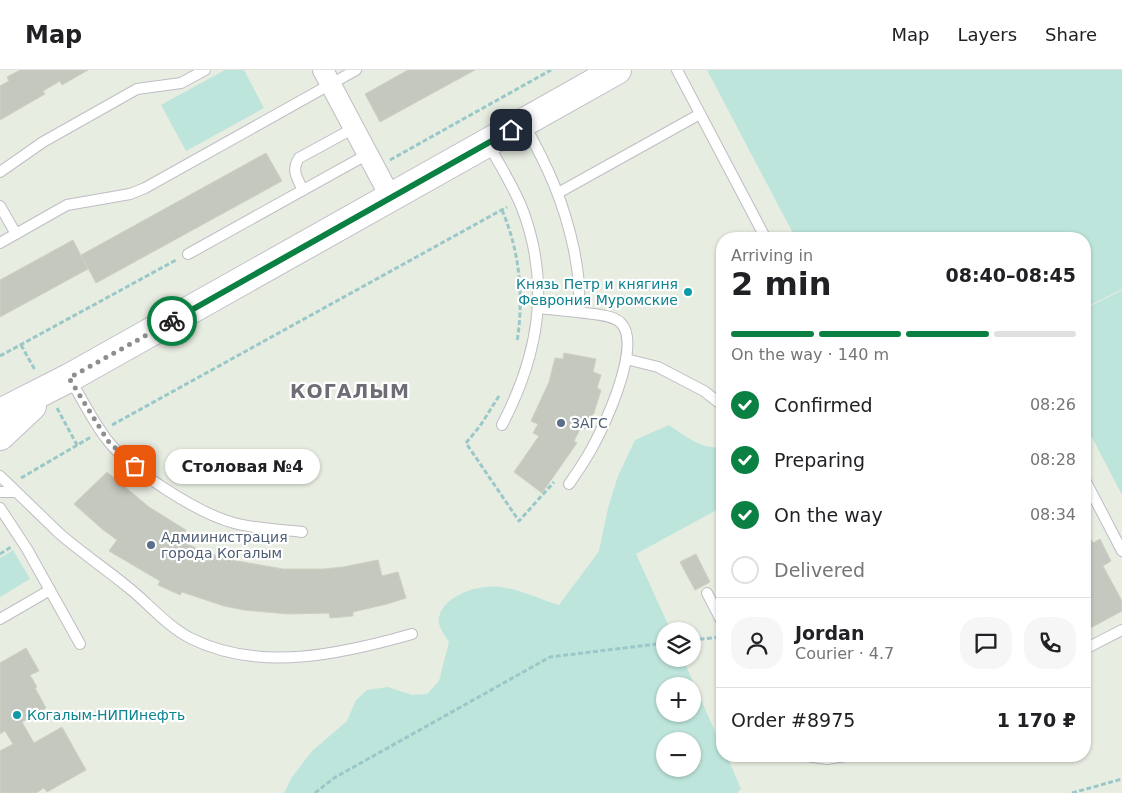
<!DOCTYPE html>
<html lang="en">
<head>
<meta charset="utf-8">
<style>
	body { margin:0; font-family:"DejaVu Sans",sans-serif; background:#f6f6f6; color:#202124; height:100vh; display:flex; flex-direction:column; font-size:19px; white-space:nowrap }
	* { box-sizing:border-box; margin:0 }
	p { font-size:16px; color:#757577 }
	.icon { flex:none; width:28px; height:28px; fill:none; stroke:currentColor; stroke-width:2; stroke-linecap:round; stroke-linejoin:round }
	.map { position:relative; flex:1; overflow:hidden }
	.details { position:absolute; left:716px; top:162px; width:375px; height:530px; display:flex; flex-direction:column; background:#fff; border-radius:20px; box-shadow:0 1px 4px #0004 }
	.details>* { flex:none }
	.buttons { position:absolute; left:656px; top:552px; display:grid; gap:10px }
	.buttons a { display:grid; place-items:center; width:45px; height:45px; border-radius:50%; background:#fff; box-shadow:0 1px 4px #0004; font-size:25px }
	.pin { position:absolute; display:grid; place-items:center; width:42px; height:42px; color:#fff; margin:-21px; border-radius:10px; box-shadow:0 2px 8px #0006 }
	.courier { position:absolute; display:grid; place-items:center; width:50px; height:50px; margin:-25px; border:4px solid #0b8043; border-radius:50%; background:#fff; color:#222; box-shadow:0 1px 6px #0007 }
	.bubble { position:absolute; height:35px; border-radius:18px; background:#fff; box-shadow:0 1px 4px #0004; font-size:16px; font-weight:700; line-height:35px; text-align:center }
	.headline em { font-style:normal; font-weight:700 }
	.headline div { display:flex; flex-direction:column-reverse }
	.headline { display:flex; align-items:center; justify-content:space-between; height:85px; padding:0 15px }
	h1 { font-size:32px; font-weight:700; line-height:38px }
	.bar { display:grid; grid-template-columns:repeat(4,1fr); gap:8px 5px; align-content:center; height:60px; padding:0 15px }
	.bar i { height:6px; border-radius:4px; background:#e0e0e0 }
	.bar .on { background:#0b8043 }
	.bar p { grid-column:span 4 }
	.line { display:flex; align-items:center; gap:12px; padding:0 15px; border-top:1px solid #e0e0e0 }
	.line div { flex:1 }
	.round { display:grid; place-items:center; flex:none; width:52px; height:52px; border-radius:20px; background:#f6f6f6 }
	ol { padding:0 15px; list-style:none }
	li { display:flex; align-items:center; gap:15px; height:55px }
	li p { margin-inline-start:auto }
	li .icon { padding:5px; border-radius:50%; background:#0b8043; color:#fff; stroke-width:4 }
	li:last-child { color:#757577 }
	li i { width:28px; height:28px; border:2px solid #e0e0e0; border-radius:50% }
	header { display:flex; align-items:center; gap:30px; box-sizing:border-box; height:70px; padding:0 25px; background:#fff; border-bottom:1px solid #e0e0e0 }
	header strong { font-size:24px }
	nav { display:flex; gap:28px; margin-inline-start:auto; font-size:18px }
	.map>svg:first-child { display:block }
	.green { fill:#bee5db; fill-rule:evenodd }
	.building { fill:#c5c8be; stroke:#cbd2c1 }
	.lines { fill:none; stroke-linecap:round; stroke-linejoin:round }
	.lane-casing { stroke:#bfbdc4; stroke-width:12 }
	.street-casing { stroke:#bfbdc4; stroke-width:22 }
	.secondary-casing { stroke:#c2bfc8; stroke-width:30 }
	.path { stroke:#9ac8c9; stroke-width:3; stroke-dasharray:5 2.5; stroke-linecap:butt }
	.lane { stroke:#fff; stroke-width:10 }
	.street { stroke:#fff; stroke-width:20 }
	.secondary { stroke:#fff; stroke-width:28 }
	.done { stroke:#8e8e8f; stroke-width:5; stroke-dasharray:0 9 }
	.route { stroke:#0b8043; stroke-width:6 }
	.culture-dot { fill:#0f9aa8; stroke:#fff; stroke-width:2 }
	.service-dot { fill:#5c6f8a; stroke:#fff; stroke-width:2 }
	.labels { text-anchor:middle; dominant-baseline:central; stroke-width:4.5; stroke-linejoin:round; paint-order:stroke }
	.culture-label { font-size:14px; fill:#0d838f; stroke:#fff; text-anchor:end }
	.service-label { font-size:14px; fill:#4e5e75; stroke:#fff; text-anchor:start }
	.district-label { font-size:19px; font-weight:bold; letter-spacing:1px; fill:#6e6c75; stroke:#fff }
</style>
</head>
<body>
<header>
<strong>Map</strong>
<nav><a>Map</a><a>Layers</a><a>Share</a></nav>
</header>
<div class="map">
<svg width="1122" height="723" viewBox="0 0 1122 723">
	<rect width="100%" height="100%" fill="#e8ede2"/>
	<g class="green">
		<polygon points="225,0 244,0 264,38 186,81 161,35"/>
		<polygon points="707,0 1122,0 1122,219 1085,238 1085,169 796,169"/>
		<polygon points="1122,220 1122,425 1085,354 1085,239"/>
		<path d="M669 355C685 366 702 380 722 377V437L636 484 671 561H665V589H683L722 677V686H727L741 719 737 723H284L292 707 312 681 347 651 356 630 367 620 388 617 412 625 427 624 439 611 449 572C445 565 437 556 439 547 444 525 479 514 500 517 520 519 539 529 559 535L599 481 608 438 618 406 635 370ZM692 616V644H665V616ZM692 671V699H665V671Z"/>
		<polygon points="13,480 30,509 0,527 0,488"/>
	</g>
	<g class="building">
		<polygon points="20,0 88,0 62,15 60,11 43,21 45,24 0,50 0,16 9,11 7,7"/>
		<polygon points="408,0 475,0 380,52 365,24"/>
		<polygon points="266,83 282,111 96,213 81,185"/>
		<polygon points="73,170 88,199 0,247 0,210"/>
		<polygon points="564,283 596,289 593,302 601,305 597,318 601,320 594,343 590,348 585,359 581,357 574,371 577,373 542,423 514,402 539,366 533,363 538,354 531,351 549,312 555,288 563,289"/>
		<polygon points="107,402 149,437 186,460 180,471 198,479 226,489 283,499 324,499 343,497 378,490 382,506 398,502 406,528 387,534 353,542 353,546 330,548 329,543 288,544 244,540 224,536 182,522 180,525 158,515 160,511 109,481 117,470 102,459 74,434"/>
		<polygon points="1085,458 1093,473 1100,469 1111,491 1103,496 1122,531 1122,541 1085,561"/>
		<polygon points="696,484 710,512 695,520 680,492"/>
		<polygon points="26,578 39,601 30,605 37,617 35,618 46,638 22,652 34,673 62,657 86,700 47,722 44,718 36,723 0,723 0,681 13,674 5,661 0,664 0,593"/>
	</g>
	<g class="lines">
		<defs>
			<g id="lane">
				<polyline points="677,0 766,169"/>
				<path d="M524 54C548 97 564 132 574 180 578 201 581 221 578 242 590 244 612 244 621 253 643 276 602 362 588 385 582 395 576 404 569 414"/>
				<path d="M488 74C500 95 513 116 522 138 551 214 539 284 502 355"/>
				<polyline points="0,102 43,72 137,19 181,13 205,0"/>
				<path d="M303 120C297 108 291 100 299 88L354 58"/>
				<polyline points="558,123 700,44"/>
				<polyline points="0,136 16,164"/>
				<polyline points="0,173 67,135 130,124 145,118 356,0"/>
				<polyline points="188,184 368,84"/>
				<polyline points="538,238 578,242"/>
				<polyline points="626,289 658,297 704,321 722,335"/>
				<path d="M70 309C82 329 93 352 108 371 132 401 197 443 234 453 255 459 280 459 302 462"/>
				<path d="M0 406C20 425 40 445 60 464 82 483 106 499 129 518 149 534 167 556 190 568 259 603 342 584 412 564"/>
				<polyline points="1085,410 1122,481"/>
				<polyline points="0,422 16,422"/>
				<polyline points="0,438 27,479 80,574"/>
				<polyline points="707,523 722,552"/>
				<polyline points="0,549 50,520"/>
				<polyline points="1085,579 1122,560"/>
				<polyline points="807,686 827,689 845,686"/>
			</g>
			<polyline id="street" points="323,0 391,128"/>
			<g id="secondary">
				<polyline points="0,343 69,308 617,0"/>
				<polyline points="0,366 32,336"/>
			</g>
		</defs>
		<use href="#lane" class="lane-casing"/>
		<use href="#street" class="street-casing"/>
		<use href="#secondary" class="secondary-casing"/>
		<g class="path">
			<polyline points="390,90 551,0"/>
			<path d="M502 140C520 182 524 227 517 272"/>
			<polyline points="21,275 35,300"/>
			<polyline points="0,286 176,190"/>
			<polyline points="499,326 480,356 466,373 519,451 554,412"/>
			<polyline points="57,338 77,375"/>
			<polyline points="112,355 507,137"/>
			<polyline points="1085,358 1087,357"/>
			<polyline points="21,408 91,367"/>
			<polyline points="0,484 11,477"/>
			<polyline points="692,570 721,567"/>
			<polyline points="315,723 334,708 550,587 665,573"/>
			<polyline points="1072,723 1122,709"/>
		</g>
		<use href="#lane" class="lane"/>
		<use href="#street" class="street"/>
		<use href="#secondary" class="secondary"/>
	</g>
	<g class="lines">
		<polyline class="done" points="135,396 108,371 69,308 172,251"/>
		<polyline class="route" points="172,251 511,60"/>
	</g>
	<g class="culture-dot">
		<circle cx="688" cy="222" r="5"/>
		<circle cx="17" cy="645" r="5"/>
	</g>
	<g class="service-dot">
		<circle cx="561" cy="353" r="5"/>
		<circle cx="151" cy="475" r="5"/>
	</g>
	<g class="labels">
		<g class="culture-label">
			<text x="678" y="214">Князь Петр и княгиня<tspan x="678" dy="16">Феврония Муромские</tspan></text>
			<text x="27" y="645" text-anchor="start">Когалым-НИПИнефть</text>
		</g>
		<g class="service-label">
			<text x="571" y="353">ЗАГС</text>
			<text x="161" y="467">Адмиинистрация<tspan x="161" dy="16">города Когалым</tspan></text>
		</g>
		<g class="district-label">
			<text x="350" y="321">КОГАЛЫМ</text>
		</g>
	</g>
</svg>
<div class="buttons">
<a><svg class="icon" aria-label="layers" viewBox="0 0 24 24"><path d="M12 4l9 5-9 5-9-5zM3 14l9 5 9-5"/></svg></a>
<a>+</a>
<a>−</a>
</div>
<div class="pin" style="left:135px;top:396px;background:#ea580c"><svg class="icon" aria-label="bag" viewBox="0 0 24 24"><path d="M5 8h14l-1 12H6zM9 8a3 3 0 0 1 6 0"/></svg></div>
<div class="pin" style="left:511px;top:60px;background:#1f2937"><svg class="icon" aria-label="home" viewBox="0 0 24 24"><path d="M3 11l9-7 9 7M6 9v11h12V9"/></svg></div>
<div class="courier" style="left:172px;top:251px"><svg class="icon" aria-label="bike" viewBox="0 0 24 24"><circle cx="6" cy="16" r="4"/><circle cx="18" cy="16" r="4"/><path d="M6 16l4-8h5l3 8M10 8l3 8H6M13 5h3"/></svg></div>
<div class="bubble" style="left:165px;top:379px;width:155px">Столовая №4</div>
<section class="details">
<div class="headline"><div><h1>2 min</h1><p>Arriving in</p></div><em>08:40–08:45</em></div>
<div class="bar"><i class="on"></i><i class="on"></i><i class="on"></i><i></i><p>On the way · 140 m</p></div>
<ol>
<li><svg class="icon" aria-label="check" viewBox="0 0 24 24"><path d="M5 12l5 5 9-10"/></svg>Confirmed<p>08:26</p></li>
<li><svg class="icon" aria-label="check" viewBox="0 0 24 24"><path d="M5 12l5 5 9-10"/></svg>Preparing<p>08:28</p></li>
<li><svg class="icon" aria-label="check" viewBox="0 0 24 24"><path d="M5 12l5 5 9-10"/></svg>On the way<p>08:34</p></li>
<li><i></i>Delivered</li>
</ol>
<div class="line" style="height:90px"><a class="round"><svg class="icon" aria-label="person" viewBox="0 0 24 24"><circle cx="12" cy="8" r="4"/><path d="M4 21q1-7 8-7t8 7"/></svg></a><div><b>Jordan</b><p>Courier · 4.7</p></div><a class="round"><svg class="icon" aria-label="chat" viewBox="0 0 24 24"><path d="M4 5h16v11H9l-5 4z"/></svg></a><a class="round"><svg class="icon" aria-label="phone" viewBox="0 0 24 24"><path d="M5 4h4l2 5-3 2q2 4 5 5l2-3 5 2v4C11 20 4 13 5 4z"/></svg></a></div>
<div class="line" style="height:65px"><div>Order #8975</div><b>1 170 ₽</b></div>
</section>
</div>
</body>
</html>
